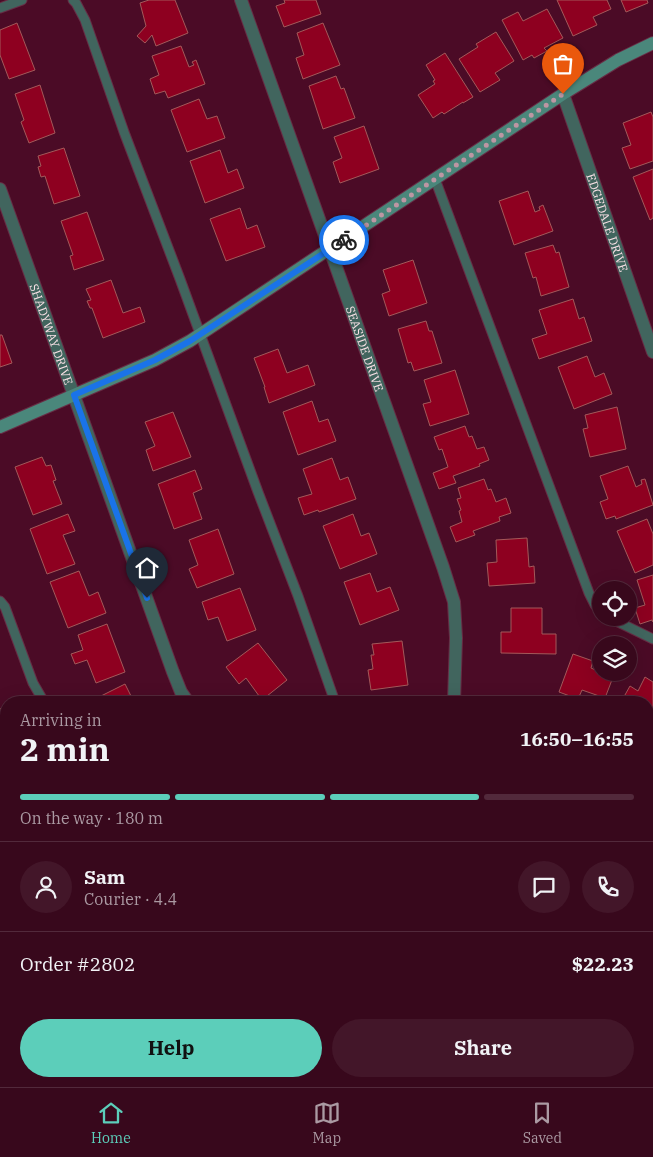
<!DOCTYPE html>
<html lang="en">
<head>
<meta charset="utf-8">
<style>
	body { margin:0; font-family:"IBM Plex Serif",serif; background:#431629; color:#f1f3f6; height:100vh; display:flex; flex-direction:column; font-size:19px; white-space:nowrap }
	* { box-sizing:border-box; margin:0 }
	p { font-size:16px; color:#ab9aa3 }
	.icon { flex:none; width:28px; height:28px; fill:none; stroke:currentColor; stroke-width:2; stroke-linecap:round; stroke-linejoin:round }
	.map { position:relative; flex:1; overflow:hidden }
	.side { position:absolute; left:0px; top:696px; width:654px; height:391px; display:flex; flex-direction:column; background:#38081c; border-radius:20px 20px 0 0; box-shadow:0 5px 20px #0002,0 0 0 1px #52293b }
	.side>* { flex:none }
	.tools { position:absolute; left:592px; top:581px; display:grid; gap:10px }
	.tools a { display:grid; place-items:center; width:45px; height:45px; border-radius:50%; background:#38081c; box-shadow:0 5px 20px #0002,0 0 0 1px #52293b; font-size:25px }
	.pin { position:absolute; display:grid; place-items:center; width:42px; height:42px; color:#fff; margin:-51px -21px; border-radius:50% 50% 50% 0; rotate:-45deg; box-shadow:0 0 5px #0007 }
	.pin .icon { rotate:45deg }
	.courier { position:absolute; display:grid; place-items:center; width:50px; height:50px; margin:-25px; border:4px solid #1a73e8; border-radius:50%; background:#fff; color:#222; box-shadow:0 1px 6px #0007 }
	.headline em { font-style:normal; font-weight:700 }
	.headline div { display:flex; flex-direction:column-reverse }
	.headline { display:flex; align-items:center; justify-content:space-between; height:85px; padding:0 20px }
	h1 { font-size:32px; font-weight:700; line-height:38px }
	.bar { display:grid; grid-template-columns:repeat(4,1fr); gap:8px 5px; align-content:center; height:60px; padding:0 20px }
	.bar i { height:6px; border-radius:4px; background:#52293b }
	.bar .active { background:#5cceba }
	.bar p { grid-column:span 4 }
	.line { display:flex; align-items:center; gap:12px; padding:0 20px; border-top:1px solid #52293b }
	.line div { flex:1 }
	.round { display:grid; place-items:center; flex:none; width:52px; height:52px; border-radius:26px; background:#431629 }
	.cta { display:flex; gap:10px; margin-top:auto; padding:10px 20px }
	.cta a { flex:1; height:58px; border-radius:30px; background:#5cceba; color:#111; font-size:20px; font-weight:700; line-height:58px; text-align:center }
	.cta a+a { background:#431629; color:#f1f3f6 }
	.tab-bar { display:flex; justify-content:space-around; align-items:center; height:70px; border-top:1px solid #52293b; background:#38081c; font-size:14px; color:#ab9aa3 }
	.tab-bar a { display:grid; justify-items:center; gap:2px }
	.tab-bar .active { color:#5cceba }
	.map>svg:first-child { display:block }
	.building { fill:#8e0020; stroke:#a3595a }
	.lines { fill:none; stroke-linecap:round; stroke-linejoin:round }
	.lane-casing { stroke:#672d45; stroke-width:11 }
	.street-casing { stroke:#672d45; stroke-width:14 }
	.secondary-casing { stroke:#672d45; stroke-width:14 }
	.lane { stroke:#41655e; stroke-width:9 }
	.street { stroke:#41655e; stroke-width:12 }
	.secondary { stroke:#4a877b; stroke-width:12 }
	.done { stroke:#bd96a3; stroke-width:5; stroke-dasharray:0 9 }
	.route { stroke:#1a73e8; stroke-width:6 }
	.labels { text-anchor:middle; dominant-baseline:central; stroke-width:5; stroke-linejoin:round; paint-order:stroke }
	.street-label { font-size:12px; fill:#fae1e7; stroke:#3f001d }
</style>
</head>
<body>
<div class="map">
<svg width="653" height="1087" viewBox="0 0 653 1087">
	<rect width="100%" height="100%" fill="#4b0b26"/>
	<g class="building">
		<polygon points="149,0 175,0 188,33 156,46 152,35 145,43 137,36 146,26 140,3"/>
		<polygon points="284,0 316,0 321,14 284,27 276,6 285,3"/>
		<polygon points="557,0 607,0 611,9 593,17 597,25 573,36"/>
		<polygon points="621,0 647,0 648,3 626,12"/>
		<polygon points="547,9 563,38 544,48 547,51 534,58 532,55 523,60 502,20 518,12 523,21"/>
		<polygon points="17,23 35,70 9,79 0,55 0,30"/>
		<polygon points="323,23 340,65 303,79 296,58 304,55 297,33"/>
		<polygon points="496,32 514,61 495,73 500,80 480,92 459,59 478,47 476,44"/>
		<polygon points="181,46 189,67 194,65 192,62 196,60 205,84 168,98 165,91 155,94 150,79 159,75 152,56"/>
		<polygon points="445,53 473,97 463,103 463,102 444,114 442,112 433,118 418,95 435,84 433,81 435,80 426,65"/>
		<polygon points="336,76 341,89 344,88 355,118 323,129 309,86"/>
		<polygon points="40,85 55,133 29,143 21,122 24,120 15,94"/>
		<polygon points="199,99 207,119 217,116 225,138 187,152 171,110"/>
		<polygon points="651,112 653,117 653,161 630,169 622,148 631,145 623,123"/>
		<polygon points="364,126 379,169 340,183 333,162 342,158 334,137"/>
		<polygon points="64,148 80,196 54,204 45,176 41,177 38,167 41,166 38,156"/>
		<polygon points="220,150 228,173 237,169 244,188 205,203 190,161"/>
		<polygon points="653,169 653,218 650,220 633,177"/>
		<polygon points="528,191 535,212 540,210 539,207 543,205 553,231 514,245 499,201"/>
		<polygon points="240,208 247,229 257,225 265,247 226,261 210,219"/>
		<polygon points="87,212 104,260 74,270 70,256 73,255 61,221"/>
		<polygon points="553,245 556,253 559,252 569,287 541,296 536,277 533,278 525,253"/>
		<polygon points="413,260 427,303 389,316 382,294 390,291 383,270"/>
		<polygon points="111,280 123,313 140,307 145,322 103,338 92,308 90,308 87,301 91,300 86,289"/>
		<polygon points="573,299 579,319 584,317 592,341 539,359 532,339 547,334 539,310"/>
		<polygon points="426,321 429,331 432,331 442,363 414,371 411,362 408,363 398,329"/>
		<polygon points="0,335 2,335 12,363 0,367"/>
		<polygon points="278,349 287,373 308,365 315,385 269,403 264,387 265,387 254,358"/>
		<polygon points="587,356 595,377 604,373 612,394 574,409 558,367"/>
		<polygon points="455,370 469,414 430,426 423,404 431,402 424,380"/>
		<polygon points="312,401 319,422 328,419 336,441 298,455 283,412"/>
		<polygon points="617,407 626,449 590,457 583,429 588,428 585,415"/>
		<polygon points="173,412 191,457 153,471 146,450 155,446 145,422"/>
		<polygon points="465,426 469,437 472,436 477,449 484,447 489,460 479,464 480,466 453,476 456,483 439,489 433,473 448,467 442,449 439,450 434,437"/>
		<polygon points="42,457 46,466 51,465 56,480 53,481 62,504 33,515 15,467"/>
		<polygon points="332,458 340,480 348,477 356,499 319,512 318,510 304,515 298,498 312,494 303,469"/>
		<polygon points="628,466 636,487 642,484 641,480 645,479 653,505 616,519 615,516 606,519 600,502 608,499 600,476"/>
		<polygon points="195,470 202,489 193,493 202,519 174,529 158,484"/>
		<polygon points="484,479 488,490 491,489 496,502 506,498 511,513 499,517 500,521 473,531 475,535 456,542 450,527 462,522 459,511 461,510 457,499 461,498 458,488"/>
		<polygon points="68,514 75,531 63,535 75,564 47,574 30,529"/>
		<polygon points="353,514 361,536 369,533 377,554 340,569 323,526"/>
		<polygon points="647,519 653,534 653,565 635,573 617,531"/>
		<polygon points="218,529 234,574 197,588 189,569 198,565 189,540"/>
		<polygon points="527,538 529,567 534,566 535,583 489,586 487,563 497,562 496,540"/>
		<polygon points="79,571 89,596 98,592 106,613 68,628 50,582"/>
		<polygon points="370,573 377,592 390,587 399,610 360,625 344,582"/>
		<polygon points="653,575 653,622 652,620 640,624 635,608 645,605 637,580"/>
		<polygon points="240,588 256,630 227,641 218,617 208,620 202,602"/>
		<polygon points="511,608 542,608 542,634 556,634 556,654 501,653 501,632 511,632"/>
		<polygon points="107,624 125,672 96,683 87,660 75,664 71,654 83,650 78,635"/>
		<polygon points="402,641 408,685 371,690 368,670 373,669 371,655 374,655 372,644"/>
		<polygon points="258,643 287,680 262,700 246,678 239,684 226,667"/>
		<polygon points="573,654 593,661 591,668 600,672 601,667 601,672 615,672 605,698 582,690 578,699 559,692"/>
		<polygon points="645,677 653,682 653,731 648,728 648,702 621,702 630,686 638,691"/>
		<polygon points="125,684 134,702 89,702"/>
		<polygon points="0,708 6,714 6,759 0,752"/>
		<polygon points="648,834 653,835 653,870 648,869"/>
		<polygon points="6,957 6,1010 2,1013 0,1011 0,962"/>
		<polygon points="653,1054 653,1087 629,1087 628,1085 627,1086 622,1081 648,1081 648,1059"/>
		<polygon points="343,1081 394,1081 383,1087 346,1087"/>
		<polygon points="426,1081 472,1081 471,1087 425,1087"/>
	</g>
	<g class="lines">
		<defs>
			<g id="lane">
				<polyline points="73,0 76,3 85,20 124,132 180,279 258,492 298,596 335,702"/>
				<polyline points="0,8 22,0"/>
				<polyline points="435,179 589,593 595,605 601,612"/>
				<polyline points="0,601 5,607 33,683 44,702"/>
				<polyline points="610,618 653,639"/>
				<polyline points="409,1081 410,1087"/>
			</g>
			<g id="street">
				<path id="s1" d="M241 0 443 567 454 602 456 638 454 702"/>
				<path id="s2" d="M563 94 653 352"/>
				<path id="s3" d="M0 189 173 672 181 692 188 702"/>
				<polyline points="648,780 653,782"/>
				<polyline points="561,1081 565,1087"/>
				<polyline points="246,1087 252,1081"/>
			</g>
			<g id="secondary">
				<polyline points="0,427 155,360 190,341 563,94 618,60 653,43"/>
				<polyline points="0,855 6,867"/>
				<polyline points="0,1050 6,1049"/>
				<polyline points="176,1081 182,1087"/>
			</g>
		</defs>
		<use href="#lane" class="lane-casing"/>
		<use href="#street" class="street-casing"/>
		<use href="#secondary" class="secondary-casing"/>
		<use href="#lane" class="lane"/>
		<use href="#street" class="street"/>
		<use href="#secondary" class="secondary"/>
	</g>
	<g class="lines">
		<polyline class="done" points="344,240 563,94"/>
		<polyline class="route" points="147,598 74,395 155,360 190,341 344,240"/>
	</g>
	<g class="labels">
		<g class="street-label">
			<text stroke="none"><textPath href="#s2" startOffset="136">EDGEDALE DRIVE</textPath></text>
			<text stroke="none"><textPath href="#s3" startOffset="154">SHADYWAY DRIVE</textPath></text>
			<text stroke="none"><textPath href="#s1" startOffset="370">SEASIDE DRIVE</textPath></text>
		</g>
	</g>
</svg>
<div class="tools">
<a><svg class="icon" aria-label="locate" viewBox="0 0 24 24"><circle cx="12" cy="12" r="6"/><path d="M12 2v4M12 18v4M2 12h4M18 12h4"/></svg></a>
<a><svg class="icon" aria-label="layers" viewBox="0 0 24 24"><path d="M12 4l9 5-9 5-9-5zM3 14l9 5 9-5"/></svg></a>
</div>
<div class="pin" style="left:563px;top:94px;background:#ea580c"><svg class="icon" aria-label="bag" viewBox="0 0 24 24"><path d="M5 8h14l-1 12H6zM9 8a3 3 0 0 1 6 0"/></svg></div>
<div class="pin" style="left:147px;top:598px;background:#1f2937"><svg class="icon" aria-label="home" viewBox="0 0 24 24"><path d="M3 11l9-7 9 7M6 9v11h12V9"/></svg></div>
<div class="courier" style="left:344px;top:240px"><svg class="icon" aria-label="bike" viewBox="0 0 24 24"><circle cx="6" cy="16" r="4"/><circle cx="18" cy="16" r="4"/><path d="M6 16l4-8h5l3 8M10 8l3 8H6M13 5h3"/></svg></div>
<section class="side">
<div class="headline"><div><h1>2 min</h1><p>Arriving in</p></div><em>16:50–16:55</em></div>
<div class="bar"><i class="active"></i><i class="active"></i><i class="active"></i><i></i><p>On the way · 180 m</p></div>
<div class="line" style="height:90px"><a class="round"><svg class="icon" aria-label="person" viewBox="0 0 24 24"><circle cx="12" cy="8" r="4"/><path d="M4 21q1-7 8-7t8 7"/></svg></a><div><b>Sam</b><p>Courier · 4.4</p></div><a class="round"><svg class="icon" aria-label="chat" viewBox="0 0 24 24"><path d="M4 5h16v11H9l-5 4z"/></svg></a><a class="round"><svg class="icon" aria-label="phone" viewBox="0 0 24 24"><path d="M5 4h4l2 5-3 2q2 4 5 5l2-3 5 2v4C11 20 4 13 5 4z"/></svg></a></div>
<div class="line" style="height:65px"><div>Order #2802</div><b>$22.23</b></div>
<div class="cta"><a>Help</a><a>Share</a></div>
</section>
</div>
<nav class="tab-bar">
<a class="active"><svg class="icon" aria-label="home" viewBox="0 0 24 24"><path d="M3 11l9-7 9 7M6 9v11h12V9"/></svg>Home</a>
<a><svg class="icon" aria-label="map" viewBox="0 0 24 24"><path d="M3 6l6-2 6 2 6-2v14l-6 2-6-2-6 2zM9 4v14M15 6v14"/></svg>Map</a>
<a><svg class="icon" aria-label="saved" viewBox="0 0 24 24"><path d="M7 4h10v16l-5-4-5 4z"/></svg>Saved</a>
</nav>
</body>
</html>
